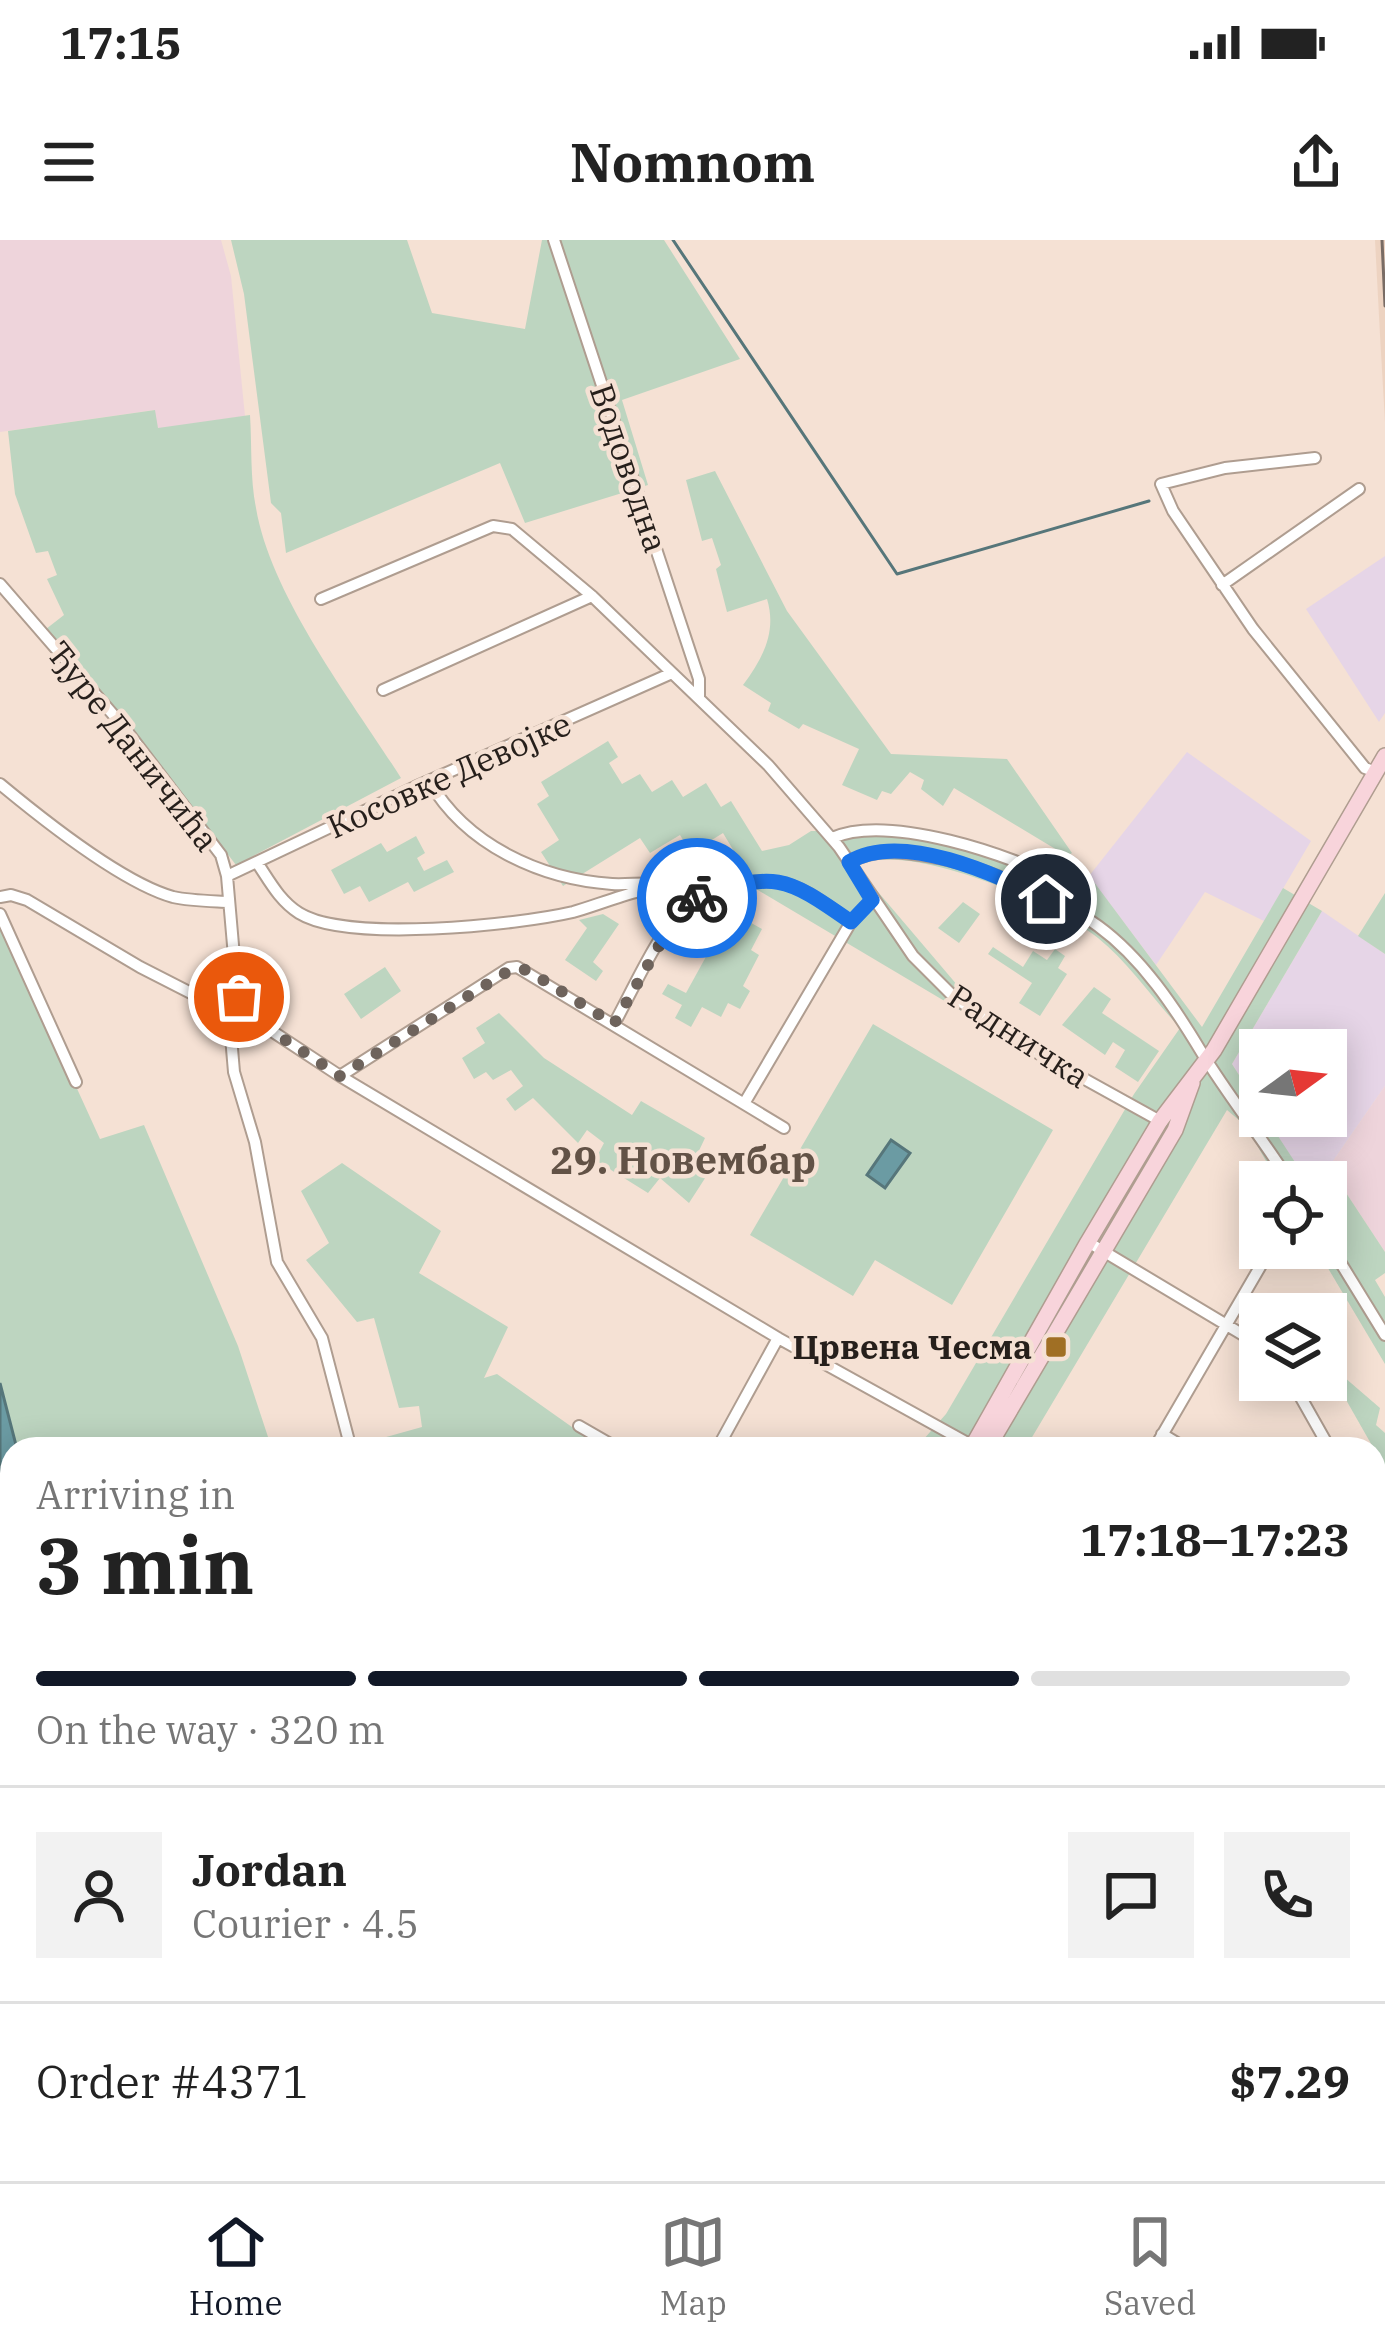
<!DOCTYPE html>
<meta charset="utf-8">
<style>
body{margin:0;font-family:"IBM Plex Serif",serif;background:#f2f2f2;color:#222;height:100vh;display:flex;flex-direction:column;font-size:45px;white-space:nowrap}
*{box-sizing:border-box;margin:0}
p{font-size:39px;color:#767676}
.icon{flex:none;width:66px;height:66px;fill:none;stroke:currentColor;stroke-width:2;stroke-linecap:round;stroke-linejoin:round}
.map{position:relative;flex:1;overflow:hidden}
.drawer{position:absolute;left:0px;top:1197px;width:1386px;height:744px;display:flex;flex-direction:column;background:#fff;border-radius:36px 36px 0 0;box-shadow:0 6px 30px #0003}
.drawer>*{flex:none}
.needle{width:78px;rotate:75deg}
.controls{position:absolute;left:1239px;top:789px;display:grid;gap:24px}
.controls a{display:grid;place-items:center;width:108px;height:108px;border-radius:0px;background:#fff;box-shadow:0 6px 30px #0003;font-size:60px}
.pin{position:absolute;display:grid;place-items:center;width:102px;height:102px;color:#fff;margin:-51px;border:6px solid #fff;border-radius:50%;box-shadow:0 3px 12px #0007}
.courier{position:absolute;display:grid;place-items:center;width:120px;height:120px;margin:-60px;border:9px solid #1a73e8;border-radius:50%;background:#fff;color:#222;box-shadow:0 3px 15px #0007}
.summary em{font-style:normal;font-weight:700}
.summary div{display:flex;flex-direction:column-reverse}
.summary{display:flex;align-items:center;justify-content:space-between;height:204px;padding:0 36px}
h1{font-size:78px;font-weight:700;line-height:90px}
.bar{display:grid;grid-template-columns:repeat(4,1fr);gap:18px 12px;align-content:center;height:144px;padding:0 36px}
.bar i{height:15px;border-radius:9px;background:#e0e0e0}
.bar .selected{background:#111827}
.bar p{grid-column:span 4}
.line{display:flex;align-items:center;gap:30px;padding:0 36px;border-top:3px solid #e0e0e0}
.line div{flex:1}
.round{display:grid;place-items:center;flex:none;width:126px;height:126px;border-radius:0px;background:#f2f2f2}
.status{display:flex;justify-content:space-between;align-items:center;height:84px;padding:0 60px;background:#fff;direction:ltr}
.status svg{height:33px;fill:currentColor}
header{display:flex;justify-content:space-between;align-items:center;height:156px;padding:0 36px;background:#fff;font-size:54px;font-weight:700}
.tabs{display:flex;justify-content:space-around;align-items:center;height:168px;border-top:3px solid #e0e0e0;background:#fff;font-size:33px;color:#767676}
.tabs a{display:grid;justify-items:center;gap:6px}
.tabs .selected{color:#111827}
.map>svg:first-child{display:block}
</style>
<div class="status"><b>17:15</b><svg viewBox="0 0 49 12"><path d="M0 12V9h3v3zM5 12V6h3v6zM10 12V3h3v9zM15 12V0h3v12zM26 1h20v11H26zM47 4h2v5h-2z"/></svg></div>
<header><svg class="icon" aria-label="menu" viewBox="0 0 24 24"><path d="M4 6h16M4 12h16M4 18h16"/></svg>Nomnom<svg class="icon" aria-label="share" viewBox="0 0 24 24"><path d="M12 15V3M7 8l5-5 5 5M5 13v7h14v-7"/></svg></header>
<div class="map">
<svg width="1385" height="1941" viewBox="0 0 1385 1941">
<rect width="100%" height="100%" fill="#f5e1d4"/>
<path fill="#e6d5e7" d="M1385,316v157l-6,9 -73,-113z
M1187,512l124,89 -47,80 -59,-29 -49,73 -67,-89z
M1322,671l63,43v132l-56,81 -23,13 -41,-64h61v-66h-66v58l-28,-44z"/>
<path fill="#eed4db" d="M0,0h221l10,36 14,140 -88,13 -3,-19 -154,22z
M1385,846v166l-56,-85z"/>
<path fill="#edd3c1" d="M1375,0h10v182l-5,-87z"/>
<path fill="#bdd5c0" d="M231,0h176l25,73 93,16 17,-89h122l76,119 -118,41 26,85 -123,38 -25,-60 -214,90 -5,-40 -10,-10 -27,-209z
M155,170l3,18 92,-13c2,31 0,63 6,93 15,89 97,194 145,270l-165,87 -88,-115 -102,-121 18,-14 -17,-36 10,-4 -9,-24 -12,2 -21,-59 -7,-63z
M715,231l72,140 104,143 116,5 65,94 -5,3 -113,-68 -11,18 -22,-17 3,-9 -14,-8 -19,22 -9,-3 -5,9 -35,-15 17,-36 -56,-25 -4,5 -31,-18 3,-8 -28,-18c20,-27 34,-53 24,-86l-40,13 -11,-43 5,-4 -9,-27 -10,3 -16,-61z
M608,501l10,16 -9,6 13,21 18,-10 12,18 20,-12 11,17 23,-14 15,24 10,-6 31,50 27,-6 22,-14h79l143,34 40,21 12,-16 117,157 81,-139 39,23 -90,153 28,44v8h5l41,63 23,-12 56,85v21l-10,7 10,17v67l-69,-116h10v-66h-48l-32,-56 -19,-16 -202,339h-110l31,-35 188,-320 46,-66c-27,-29 -51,-65 -82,-90 -42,-34 -193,-99 -242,-72l119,140 -12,6 -207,-123 -62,19 -12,-31 59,-14 -18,-30 -32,20 -11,-18 -30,18 -10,-15 -77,48 -22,-34 18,-12 -22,-36 12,-8 -8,-14z
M416,596l9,17 -8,5 7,13 23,-11 7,12 -40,20 -6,-10 -39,20 -9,-16 -16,8 -13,-24 50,-27 6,9z
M1385,653v61l-27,-18z
M963,662l17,12 -21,29 -21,-15z
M603,674l16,10 -26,38 10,9 -7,10 -31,-21 22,-32 -8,-8z
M744,679l18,10 -11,21 8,5 -16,31 7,5 -10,18 -12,-6 -7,14 -19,-10 -11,20 -16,-9 7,-13 -20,-11 6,-10 18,9 38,-69 13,7z
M0,680l100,219 44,-14 94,221 34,103h-255l-17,-66z
M993,707l30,20 10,-16 14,9 8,-11 10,7 -7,12 9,6 -27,42 -21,-13 13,-20 -44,-29z
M385,727l16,24 -40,28 -17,-25z
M1094,747l17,12 -9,14 57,38 -21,31 -23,-15 10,-17 -12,-8 -8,13 -43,-30z
M499,773l45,45 88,57 9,-14 64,37 -9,19 15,12 -22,34 -29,-25 -12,15 -53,-33 9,-17 -17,-13 -9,13 -45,-45 -18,13 -9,-12 17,-13 -12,-16 -18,10 -7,-8 -12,7 -12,-21 23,-15 -9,-15z
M873,784l180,106 -101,175 -77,-45 -22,36 -103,-61z
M342,923l99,68 -22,42 89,54 -24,51 13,-4 106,75h-221l-3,-10 43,-12 -3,-21 -20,2 -25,-90 -17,4 -51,-62 23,-17 -28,-52z
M1344,1137l36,31 -4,17 9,8v41l-8,-3 -3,3 3,-15 -3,-10 -37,-65z
M202,1929h126l-3,12h-111z
M504,1929h84l-8,12h-83z"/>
<path fill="#6b9ba3" stroke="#56767a" stroke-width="3" d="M891,900l19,13 -25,35 -18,-13z
M0,1143l17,66h-5v720h187l-1,12h-198z"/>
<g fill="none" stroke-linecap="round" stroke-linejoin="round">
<path stroke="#56767a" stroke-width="3" d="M673,0l224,334 252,-73"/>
<g stroke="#af9d90" stroke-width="14">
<path id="street" d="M554,0l145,439v18
M1315,218l-90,10 -64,16 12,27 80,118 112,139 11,4
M0,344l123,142 98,129 6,21 10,115 7,16 11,13 85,56 438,262 195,108
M1222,345l137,-96
M321,359l172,-73 19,3 80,67 176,169 71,82 74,109 42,42 68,47 139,77
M383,450l209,-94
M429,541c37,64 111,98 183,103 16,1 32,-2 47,0
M0,544c41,34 123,99 173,113 18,4 38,4 56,5
M832,598c56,-25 180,17 232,45
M849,623c26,-17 60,-10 89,-5 45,9 123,41 160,68 44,32 77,82 104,127 27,44 60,85 88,129
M258,624c12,18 22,37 41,49 48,30 218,12 274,-1 23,-6 78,-29 98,-25 9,2 18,8 26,12
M227,636l188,-89 257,-114
M0,657l11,-2 16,5 113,67 92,47
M0,674l76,168
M242,765l-10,9 -2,11 4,47 21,70 22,120 45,76 29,111
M614,784c19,-34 45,-95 74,-120 10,-8 23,-10 35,-15 57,-20 82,0 128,33
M340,836l169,-108 8,-1 267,161
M745,862l106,-180 21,-22
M1326,999l59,96
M1088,1002l172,103
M1291,1140l39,69
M579,1186l40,23
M1162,1194l25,15
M717,1209l61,-111
M1154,1209l117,-201
M1374,1320l11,7
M1374,1451l11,6
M1374,1855l11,-3
M954,1929l104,12
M333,1941l2,-12
M1221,1941l1,-12"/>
</g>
<g stroke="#af9d90" stroke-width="18">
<path id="secondary" d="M971,1209l117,-207 72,-121 54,-71 171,-294
M987,1209l188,-319 17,-47
M1262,1929v12
M538,1941l7,-12
M555,1941l7,-12"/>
</g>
<use href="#street" stroke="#fff" stroke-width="10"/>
<use href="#secondary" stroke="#f8d4db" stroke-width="15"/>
<path stroke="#796c65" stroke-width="3" d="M1382,0l3,66"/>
</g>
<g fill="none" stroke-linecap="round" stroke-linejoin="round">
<path stroke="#6e635c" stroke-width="12" stroke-dasharray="0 21.6" d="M239,757l16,23 85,56 173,-108 14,2 87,54 58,-101 25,-25"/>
<path stroke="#1a73e8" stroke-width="15" d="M697,658c78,-27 87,-23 154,24l21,-22 -23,-38c53,-32 147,13 197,37"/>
</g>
<rect fill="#a06f24" stroke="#f5e1d4" stroke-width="4.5" x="1044" y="1095" width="24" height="24" rx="6"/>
<g text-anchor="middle" stroke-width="9" stroke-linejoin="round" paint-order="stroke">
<g font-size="33" fill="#261f1b" stroke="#f5e1d4">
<text transform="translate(629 228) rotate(71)" y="12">Водоводна</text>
<text transform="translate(133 506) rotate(52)" y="12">Ђуре Даничића</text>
<text transform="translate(449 535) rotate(-24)" y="12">Косовке Девојке</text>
<text transform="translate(1019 796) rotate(33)" y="12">Радничка</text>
</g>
<g font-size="33" font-weight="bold" fill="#261f1b" stroke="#f5e1d4" text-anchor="end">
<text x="1032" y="1119">Црвена Чесма</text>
</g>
<g font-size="39" font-weight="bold" fill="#625246" stroke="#f5e1d4">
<text x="683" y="934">29. Новембар</text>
</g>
</g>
</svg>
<div class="controls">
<a><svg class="needle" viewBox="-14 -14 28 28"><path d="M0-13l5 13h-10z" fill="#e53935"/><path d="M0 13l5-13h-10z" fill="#767676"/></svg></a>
<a><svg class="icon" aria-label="locate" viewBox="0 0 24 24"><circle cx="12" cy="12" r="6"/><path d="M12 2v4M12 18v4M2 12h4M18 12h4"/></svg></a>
<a><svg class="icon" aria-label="layers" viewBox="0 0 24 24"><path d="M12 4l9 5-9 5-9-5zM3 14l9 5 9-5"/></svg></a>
</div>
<div class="pin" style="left:239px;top:757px;background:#ea580c"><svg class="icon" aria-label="bag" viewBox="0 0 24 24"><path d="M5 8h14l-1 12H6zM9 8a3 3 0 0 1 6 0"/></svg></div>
<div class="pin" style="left:1046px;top:659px;background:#1f2937"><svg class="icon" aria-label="home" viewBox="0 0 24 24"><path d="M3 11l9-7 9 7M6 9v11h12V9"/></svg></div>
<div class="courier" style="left:697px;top:658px"><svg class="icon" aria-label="bike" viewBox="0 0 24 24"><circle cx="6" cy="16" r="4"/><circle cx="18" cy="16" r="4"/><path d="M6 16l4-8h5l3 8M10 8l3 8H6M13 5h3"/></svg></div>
<section class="drawer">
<div class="summary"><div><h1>3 min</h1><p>Arriving in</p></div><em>17:18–17:23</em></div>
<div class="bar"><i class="selected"></i><i class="selected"></i><i class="selected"></i><i></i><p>On the way · 320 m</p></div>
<div class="line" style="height:216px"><a class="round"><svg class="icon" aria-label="person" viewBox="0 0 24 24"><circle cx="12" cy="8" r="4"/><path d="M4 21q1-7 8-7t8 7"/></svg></a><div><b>Jordan</b><p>Courier · 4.5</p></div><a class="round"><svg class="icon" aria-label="chat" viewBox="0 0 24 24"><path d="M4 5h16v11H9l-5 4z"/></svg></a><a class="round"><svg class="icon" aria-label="phone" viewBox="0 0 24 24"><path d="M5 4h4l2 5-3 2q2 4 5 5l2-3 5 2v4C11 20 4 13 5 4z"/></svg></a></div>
<div class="line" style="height:156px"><div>Order #4371</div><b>$7.29</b></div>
</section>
</div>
<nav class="tabs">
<a class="selected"><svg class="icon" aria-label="home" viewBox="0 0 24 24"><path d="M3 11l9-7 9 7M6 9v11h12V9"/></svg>Home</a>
<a><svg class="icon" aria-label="map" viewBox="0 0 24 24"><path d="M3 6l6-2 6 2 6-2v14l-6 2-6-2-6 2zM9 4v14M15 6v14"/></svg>Map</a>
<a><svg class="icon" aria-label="saved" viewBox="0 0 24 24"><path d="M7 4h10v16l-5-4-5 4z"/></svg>Saved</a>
</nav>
